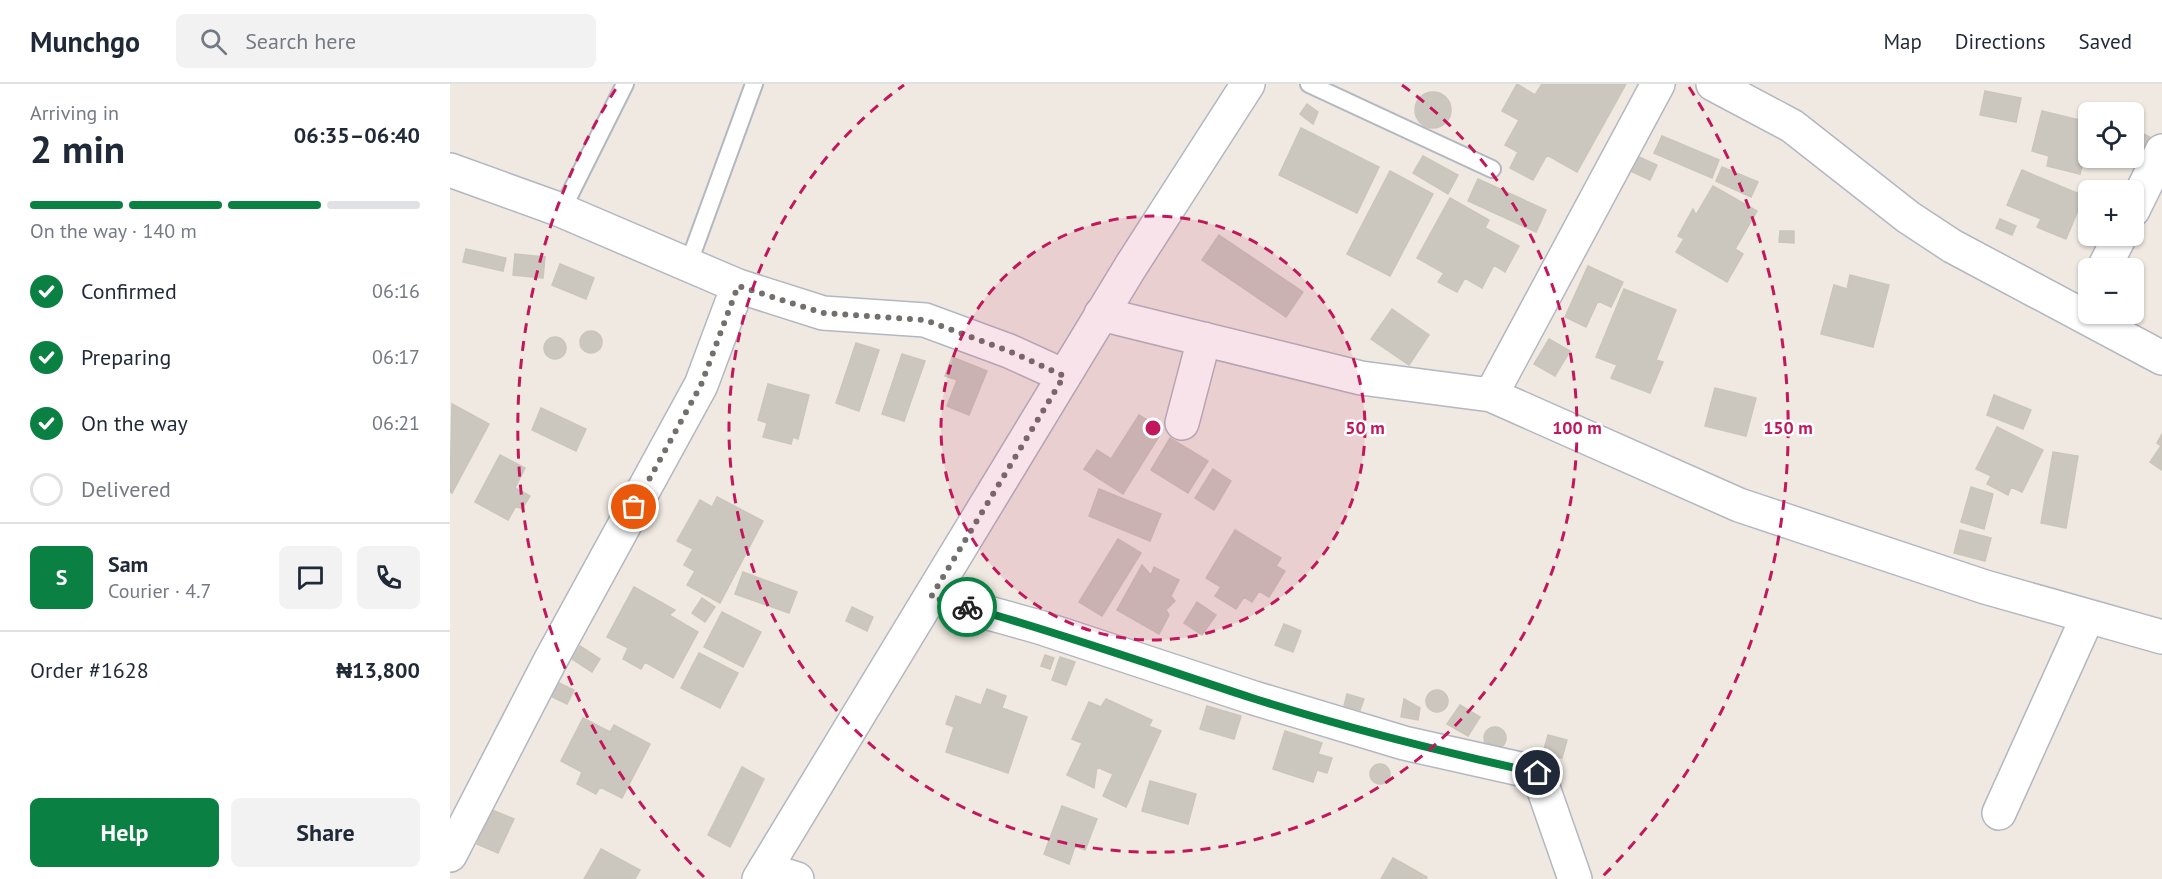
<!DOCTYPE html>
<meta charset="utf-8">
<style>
body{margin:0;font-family:"PT Sans",sans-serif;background:#f2f2f3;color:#1f2937;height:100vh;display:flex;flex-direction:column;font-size:22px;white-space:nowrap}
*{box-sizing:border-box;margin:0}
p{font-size:20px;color:#747a83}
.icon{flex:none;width:33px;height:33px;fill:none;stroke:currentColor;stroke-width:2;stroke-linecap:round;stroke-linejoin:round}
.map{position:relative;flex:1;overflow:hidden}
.drawer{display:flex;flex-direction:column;background:#fff;width:450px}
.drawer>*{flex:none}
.buttons{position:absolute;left:1628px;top:18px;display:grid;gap:12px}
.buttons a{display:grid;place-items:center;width:66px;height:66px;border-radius:9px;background:#fff;box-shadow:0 2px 4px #0004;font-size:30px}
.pin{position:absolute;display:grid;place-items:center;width:51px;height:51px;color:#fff;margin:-26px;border:3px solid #fff;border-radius:50%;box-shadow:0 2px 6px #0007}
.courier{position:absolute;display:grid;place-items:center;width:60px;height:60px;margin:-30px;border:4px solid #0b8043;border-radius:50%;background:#fff;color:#222;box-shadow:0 2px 8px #0007}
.headline em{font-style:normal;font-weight:800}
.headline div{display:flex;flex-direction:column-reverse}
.headline{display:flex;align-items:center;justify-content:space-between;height:102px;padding:0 30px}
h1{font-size:39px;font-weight:800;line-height:45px}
.bar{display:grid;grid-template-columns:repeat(4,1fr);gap:9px 6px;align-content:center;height:72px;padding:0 30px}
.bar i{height:8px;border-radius:4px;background:#e0e1e3}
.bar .on{background:#0b8043}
.bar p{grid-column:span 4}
.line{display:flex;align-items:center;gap:15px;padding:0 30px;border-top:2px solid #e0e1e3}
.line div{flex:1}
.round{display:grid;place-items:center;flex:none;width:63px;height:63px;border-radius:9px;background:#f2f2f3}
ol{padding:0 30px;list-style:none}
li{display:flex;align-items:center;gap:18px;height:66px}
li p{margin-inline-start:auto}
li .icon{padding:6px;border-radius:50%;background:#0b8043;color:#fff;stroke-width:4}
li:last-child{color:#747a83}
li i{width:33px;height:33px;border:3px solid #e0e1e3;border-radius:50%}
.cta{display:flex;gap:12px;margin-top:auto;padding:12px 30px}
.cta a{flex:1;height:69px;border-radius:9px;background:#0b8043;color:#fff;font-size:24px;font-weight:800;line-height:69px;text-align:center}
.cta a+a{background:#f2f2f3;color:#1f2937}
header{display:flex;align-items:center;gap:36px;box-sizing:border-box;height:84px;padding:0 30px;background:#fff;border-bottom:2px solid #e0e1e3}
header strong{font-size:28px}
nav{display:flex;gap:33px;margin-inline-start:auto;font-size:21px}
.search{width:420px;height:54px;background:#f2f2f3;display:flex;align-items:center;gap:15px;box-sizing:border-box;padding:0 21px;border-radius:9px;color:#747a83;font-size:22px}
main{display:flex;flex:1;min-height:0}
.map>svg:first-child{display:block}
</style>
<header>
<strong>Munchgo</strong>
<div class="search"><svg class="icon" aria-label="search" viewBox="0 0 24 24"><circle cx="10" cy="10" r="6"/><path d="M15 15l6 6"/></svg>Search here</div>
<nav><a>Map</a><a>Directions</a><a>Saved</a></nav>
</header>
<main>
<section class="drawer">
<div class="headline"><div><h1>2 min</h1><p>Arriving in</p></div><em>06:35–06:40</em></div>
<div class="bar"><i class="on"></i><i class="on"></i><i class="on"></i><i></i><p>On the way · 140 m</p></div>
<ol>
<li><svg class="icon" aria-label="check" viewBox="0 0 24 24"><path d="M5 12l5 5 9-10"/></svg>Confirmed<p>06:16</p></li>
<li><svg class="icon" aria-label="check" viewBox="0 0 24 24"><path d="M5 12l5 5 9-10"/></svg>Preparing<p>06:17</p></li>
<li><svg class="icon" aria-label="check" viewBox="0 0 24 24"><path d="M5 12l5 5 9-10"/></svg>On the way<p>06:21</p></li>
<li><i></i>Delivered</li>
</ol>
<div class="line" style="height:108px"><b class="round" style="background:#0b8043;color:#fff">S</b><div><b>Sam</b><p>Courier · 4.7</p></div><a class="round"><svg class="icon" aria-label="chat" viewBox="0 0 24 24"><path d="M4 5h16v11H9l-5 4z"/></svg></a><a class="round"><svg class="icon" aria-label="phone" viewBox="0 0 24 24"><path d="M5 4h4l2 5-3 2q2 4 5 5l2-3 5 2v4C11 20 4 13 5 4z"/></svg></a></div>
<div class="line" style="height:78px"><div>Order #1628</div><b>₦13,800</b></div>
<div class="cta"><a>Help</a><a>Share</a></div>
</section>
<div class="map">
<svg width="1712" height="795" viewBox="0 0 1712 795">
<rect width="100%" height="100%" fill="#efe9e1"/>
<path fill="#cbc7bf" stroke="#cbc5ba" stroke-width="1.5" d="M1067,0l18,11 7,-11h84l-49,88 -30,-17 -14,25 -23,-12 8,-16 -13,-7 14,-25 -17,-9z
M1535,7l36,7 -5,24 -36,-7z
M965 26a18 18 0 1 1 36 0a18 18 0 1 1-36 0Z
M857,20l11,8 -5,12 -13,-10z
M1592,27l46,11v36h18l-2,5 -20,-5 -4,16 -33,-8 2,-10 -17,-5z
M851,44l78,39 -22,46 -78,-38z
M1683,45l21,10 -7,14 -14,-6z
M1212,52l57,24 -7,18 -58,-25z
M1185,71l22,10 -7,15 -22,-10z
M973,72l35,19 -10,19 -35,-21z
M1272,83l36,15 -7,15 -35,-16z
M1572,86l62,26 -18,43 -29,-12 4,-8 -34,-14z
M940,87l43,23 -43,82 -43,-22z
M1028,95l68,31 -10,22 -68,-31z
M1263,102l44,25 -22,38 8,5 -16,28 -51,-30 8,-13 -6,-3 15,-27 3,6z
M1000,114l39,22 -4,8 34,18 -14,26 -11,-7 -12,23 -17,-10 -8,14 -19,-10 6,-9 -27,-15z
M1550,135l16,7 -4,9 -16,-7z
M1330,147h14v12l-15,-1z
M769,151l84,57 -17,25 -84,-57z
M16,165l40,9 -3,13 -40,-9z
M65,170l30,3 -2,21 -30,-3z
M110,180l34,14 -8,21 -34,-14z
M1138,182l35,16 -12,25 -13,-6 -12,26 -21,-10z
M1400,191l39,10 -16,62 -52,-13 13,-49 13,4z
M1174,205l52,21 -20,50 7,2 -13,31 -39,-15 6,-13 -21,-8z
M942,225l37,26 -20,30 -38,-26z
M130 258a11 11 0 1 1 22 0a11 11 0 1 1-22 0Z
M94 264a11 11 0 1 1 22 0a11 11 0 1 1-22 0Z
M1099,255l21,12 -15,25 -21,-12z
M406,259l23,7 -20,61 -23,-8z
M452,270l23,7 -21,60 -22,-7z
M502,273l35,14 -18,44 -22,-9 10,-26 -12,-4z
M318,300l41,11 -11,44 -5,-2 -2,7 -28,-7 4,-14 -9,-3z
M1265,304l41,10 -10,38 -41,-10z
M1544,311l37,15 -8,19 -36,-14z
M2,320l37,20 -37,69 -2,-1z
M91,324l45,21 -10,22 -44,-21z
M689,331l24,15 -40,64 -39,-25 13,-19 14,9z
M1547,343l46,23 -21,42 -11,-5 -3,8 -21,-11 4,-8 -15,-7z
M1712,350v36l-12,-8 11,-16 -4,-3z
M720,354l38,23 -20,32 -37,-23z
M1603,368l25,4 -12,72 -25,-5z
M50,371l25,13 -10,20 15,8 -8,13 -6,-3 -8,14 -33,-18z
M763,385l18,12 -17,29 -19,-12z
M1521,403l22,7 -9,35 -23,-7z
M649,405l62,25 -11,27 -61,-25z
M267,413l46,24 -43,82 -33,-18 8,-14 -11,-6 9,-16 -16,-8 23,-41 12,7z
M785,446l46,28 -5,8 9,5 -16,26 -10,-6 -7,11 -8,-5 -8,12 -21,-13 6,-9 -15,-9z
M1510,446l31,8 -6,23 -31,-8z
M668,455l23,14 -39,63 -23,-14z
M692,481l9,10 3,-8 25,13 -8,16 4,5 -9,9 3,5 -10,19 -42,-24z
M293,488l54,20 -8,21 -54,-19z
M184,503l41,23 -6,5 29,17 -25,46 -28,-16 -4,7 -18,-10 5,-11 -21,-11z
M252,514l13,9 -10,15 -13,-9z
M747,518l19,13 -14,20 -18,-12z
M402,523l21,10 -6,14 -21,-10z
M272,528l39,20 -18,35 -39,-20z
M834,540l17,7 -8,21 -18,-7z
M130,562l20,13 -8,13 -20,-13z
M249,569l39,20 -18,35 -39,-20z
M595,571l9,3 -4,11 -9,-3z
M610,573l15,5 -9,23 -14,-5z
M107,598l17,8 -7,14 -17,-8z
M537,605l19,7 -4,12 25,9 -19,56 -62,-21 8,-25 -8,-3 10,-28 25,9z
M976 617a11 11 0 1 1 22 0a11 11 0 1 1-22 0Z
M897,610l17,5 -4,11 -16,-4z
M656,615l46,21 -3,6 12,5 -35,76 -23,-11 10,-22 -16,-7 -3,21 -27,-13 15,-32 -10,-4 17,-37 12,5z
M954,615l16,9 -2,12 -17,-3z
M1010,621l20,12 -12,19 -21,-12z
M757,622l34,10 -7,23 -34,-10z
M133,634l27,14 4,-7 36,19 -28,54 -22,-11 -4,7 -19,-10 5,-12 -21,-11z
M1034 654a11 11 0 1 1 22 0a11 11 0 1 1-22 0Z
M835,647l37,12 -4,11 14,4 -5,15 -10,-3 -4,12 -40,-13z
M1098,651l19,5 -5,18 -19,-5z
M920 690a10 10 0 1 1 20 0a10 10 0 1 1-20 0Z
M292,683l22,12 -34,68 -22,-12z
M700,697l46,13 -8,30 -46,-13z
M612,722l35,13 -12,31 -10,-4 -6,18 -25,-10z
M42,726l22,9 -16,34 -21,-9z
M151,765l39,21 -5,9h-51z
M943,774l34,19 -1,2h-45z"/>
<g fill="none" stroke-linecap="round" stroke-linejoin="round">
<g stroke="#b4b7c1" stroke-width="20">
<path id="lane" d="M859,0l183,85
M112,126l63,-126
M238,181l66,-181"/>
</g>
<g stroke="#b4b7c1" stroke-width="36">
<path id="street" d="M1208,0l-167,311 248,110 246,82 177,50
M1263,0l79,42 116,91 44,29 210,112
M0,86l108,39 180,77 85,27 102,7 84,31 55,25
M1683,126l29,-59
M1654,184l16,-32
M651,230l260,64 130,17
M732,339l22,-84
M481,513l108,30 215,71 150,45 134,30 37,106
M1549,729l89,-197
M0,771l99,-192 152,-278 37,-99
M315,785l32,10"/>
</g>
<g stroke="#b4b7c1" stroke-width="36">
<path id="secondary" d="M309,795l372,-613 117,-182"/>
</g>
<use href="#lane" stroke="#fff" stroke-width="16"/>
<use href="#street" stroke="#fff" stroke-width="33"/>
<use href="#secondary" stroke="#fff" stroke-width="33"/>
</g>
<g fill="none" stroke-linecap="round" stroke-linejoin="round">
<path stroke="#726f6d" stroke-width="6" stroke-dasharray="0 10.8" d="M184,423l67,-122 37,-99 85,27 102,7 84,31 55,25 -133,221 36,10"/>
<path stroke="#0b8043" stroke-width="8" d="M517,523c96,27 190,60 285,91 94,30 190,54 286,75"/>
</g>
<circle cx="703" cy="344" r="212" fill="#c2185b" fill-opacity=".12"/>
<g fill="none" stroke="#c2185b" stroke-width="3" stroke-dasharray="10 8">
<circle cx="703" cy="344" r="212"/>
<path d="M952 1A424 424 0 1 1 454 1"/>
<path d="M254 793A635 635 0 0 1 167 3M1239 3A635 635 0 0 1 1152 793"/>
</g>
<circle cx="703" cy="344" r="9" fill="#c2185b" stroke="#fff" stroke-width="3"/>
<g font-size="18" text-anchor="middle" font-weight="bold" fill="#c2185b" stroke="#fff" stroke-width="5" stroke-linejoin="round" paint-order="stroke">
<text x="915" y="350">50 m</text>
<text x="1127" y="350">100 m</text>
<text x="1338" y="350">150 m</text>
</g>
</svg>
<div class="buttons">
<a><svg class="icon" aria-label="locate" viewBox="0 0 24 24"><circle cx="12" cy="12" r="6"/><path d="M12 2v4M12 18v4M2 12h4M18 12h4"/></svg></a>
<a>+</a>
<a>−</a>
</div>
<div class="pin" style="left:184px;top:423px;background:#ea580c"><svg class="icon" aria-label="bag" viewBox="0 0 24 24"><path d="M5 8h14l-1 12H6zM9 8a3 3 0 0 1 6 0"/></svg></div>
<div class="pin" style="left:1088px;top:689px;background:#1f2937"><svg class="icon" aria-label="home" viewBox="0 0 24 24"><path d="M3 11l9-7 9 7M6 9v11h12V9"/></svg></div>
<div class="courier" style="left:517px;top:523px"><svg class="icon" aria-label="bike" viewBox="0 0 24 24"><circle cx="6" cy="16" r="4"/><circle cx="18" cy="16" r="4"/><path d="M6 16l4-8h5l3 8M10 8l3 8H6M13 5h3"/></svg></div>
</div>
</main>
